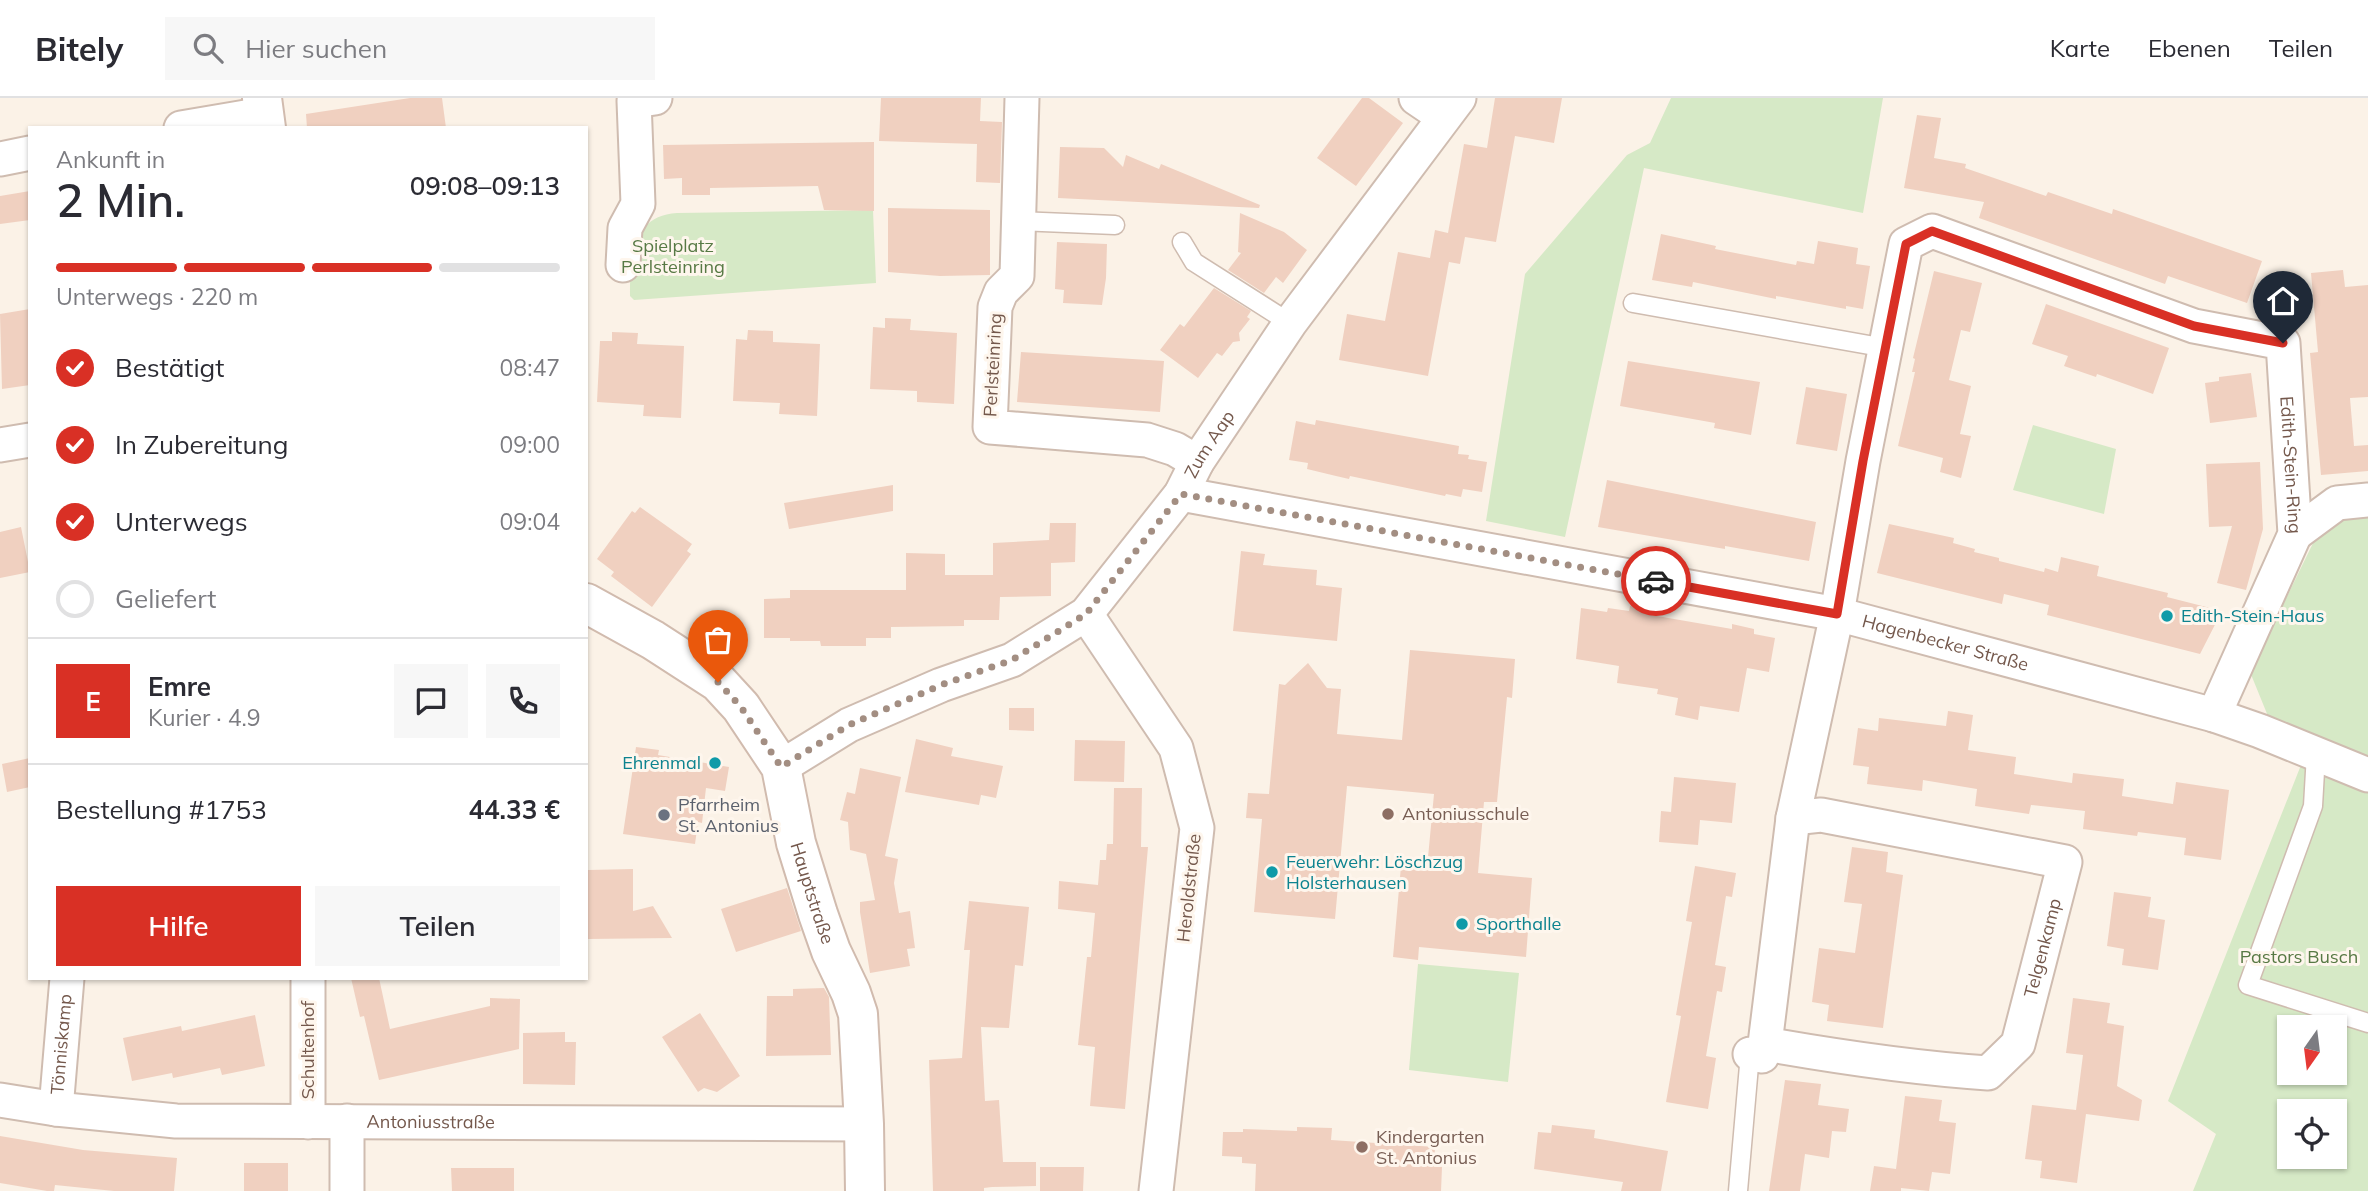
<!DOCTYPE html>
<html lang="de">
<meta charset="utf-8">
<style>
body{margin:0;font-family:Mulish,sans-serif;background:#f7f7f7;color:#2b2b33;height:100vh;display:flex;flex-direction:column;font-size:26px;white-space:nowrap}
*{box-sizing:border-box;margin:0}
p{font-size:23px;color:#7c7c81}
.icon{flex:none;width:38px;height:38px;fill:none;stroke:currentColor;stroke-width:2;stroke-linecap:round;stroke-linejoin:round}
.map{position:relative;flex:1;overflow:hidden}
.drawer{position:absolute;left:28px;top:28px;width:560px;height:854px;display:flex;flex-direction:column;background:#fff;border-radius:0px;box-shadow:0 2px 5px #0004}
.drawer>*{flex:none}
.needle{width:46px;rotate:194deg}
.tools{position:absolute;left:2277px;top:917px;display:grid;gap:14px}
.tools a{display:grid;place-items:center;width:70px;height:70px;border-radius:0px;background:#fff;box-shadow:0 2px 5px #0004;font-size:35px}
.pin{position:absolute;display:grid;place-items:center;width:60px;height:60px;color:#fff;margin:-72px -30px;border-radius:50% 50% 50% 0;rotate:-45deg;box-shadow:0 0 7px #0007}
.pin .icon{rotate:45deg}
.courier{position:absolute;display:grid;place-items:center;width:70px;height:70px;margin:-35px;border:5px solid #d93025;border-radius:50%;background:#fff;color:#222;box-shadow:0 2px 9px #0007}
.overview em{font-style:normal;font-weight:600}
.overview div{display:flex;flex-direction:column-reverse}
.overview{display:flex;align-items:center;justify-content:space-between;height:119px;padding:0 28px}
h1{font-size:46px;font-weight:600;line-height:52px}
.bar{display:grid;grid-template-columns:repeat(4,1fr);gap:10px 7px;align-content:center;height:84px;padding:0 28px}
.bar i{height:9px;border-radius:5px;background:#e1e1e2}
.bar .selected{background:#d93025}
.bar p{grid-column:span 4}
.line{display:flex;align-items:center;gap:18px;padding:0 28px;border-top:2px solid #e1e1e2}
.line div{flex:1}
.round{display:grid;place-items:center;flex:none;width:74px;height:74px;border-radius:0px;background:#f7f7f7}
ol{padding:0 28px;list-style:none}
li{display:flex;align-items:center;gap:21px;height:77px}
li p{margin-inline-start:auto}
li .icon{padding:7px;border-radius:50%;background:#d93025;color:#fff;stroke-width:4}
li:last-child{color:#7c7c81}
li i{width:38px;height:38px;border:4px solid #e1e1e2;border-radius:50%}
.cta{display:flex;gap:14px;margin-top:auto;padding:14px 28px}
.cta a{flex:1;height:80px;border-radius:0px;background:#d93025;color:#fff;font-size:28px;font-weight:600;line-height:80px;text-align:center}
.cta a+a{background:#f7f7f7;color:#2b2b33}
header{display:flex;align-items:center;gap:42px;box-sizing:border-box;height:98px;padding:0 35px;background:#fff;border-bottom:2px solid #e1e1e2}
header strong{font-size:33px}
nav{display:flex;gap:38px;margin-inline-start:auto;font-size:24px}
.search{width:490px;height:63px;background:#f7f7f7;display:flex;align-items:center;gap:18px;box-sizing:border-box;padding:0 24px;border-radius:0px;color:#7c7c81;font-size:26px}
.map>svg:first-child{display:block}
</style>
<header>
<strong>Bitely</strong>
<div class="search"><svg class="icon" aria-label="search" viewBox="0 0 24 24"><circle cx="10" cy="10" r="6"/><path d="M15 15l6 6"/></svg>Hier suchen</div>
<nav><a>Karte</a><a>Ebenen</a><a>Teilen</a></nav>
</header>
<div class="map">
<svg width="2368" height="1093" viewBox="0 0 2368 1093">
<rect width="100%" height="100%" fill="#fbf2e7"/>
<path fill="#d6e9c6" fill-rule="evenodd" d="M1671,0h212l-20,115 -219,-45 -79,369 -79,-16 39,-247 102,-119 23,-12z
M873,112l3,73 -242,17 -4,-4c0,-35 0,-80 47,-83z
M2033,327l83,24 -12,65 -91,-24z
M2368,413v252l-96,-37 -22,-54 67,-137 30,-22z
M2301,667l67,27v399h-175l23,-57 -48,-33zM2289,929h45v46h-45zM2289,1013h45v46h-45z
M1418,866l101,9 -11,109 -99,-12z"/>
<path fill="#f0d0c0" d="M410,0h32l4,30h-139l-1,-14z
M881,0h100l-1,23 22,1 -2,61 -24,-1 1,-38 -98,-3z
M1362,0h7l34,25 -47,63 -39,-28z
M1495,0h67l-8,45 -39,-7 -19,106 -31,-5 -5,27 -11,-2 -21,114 -89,-16 8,-46 38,7 13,-69 32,6 5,-28 13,3 16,-89 23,4z
M1917,17l24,3 -7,40 32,6 -1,4 81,28 2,-4 64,22 1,-5 149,52 -15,42 -79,-27 -3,8 -186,-66 5,-16 -80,-14z
M874,44v69l-50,-1 -6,-24 -108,2v7h-28v-17l-18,1 -1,-34z
M1060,49l44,1 19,19 3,-12 33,14 2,-5 99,41 -1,3 -201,-10z
M30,93v29l-30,4v-28z
M888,110l102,2v65l-50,1 -52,-4z
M1240,115l44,19 23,18 -24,33 -7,-6 -12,16 -36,-23 13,-17 -3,-1z
M1661,136l55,12 -1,3 81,16 1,-4 17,3 4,-23 40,7 -2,16 14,2 -7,43 -17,-3v3l-70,-13v3l-83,-17 -1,5 -40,-7z
M1057,144l50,2 -1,34 -4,27 -39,-2 1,-13 -9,-1z
M2343,172l2,17 23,-2v112l-18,1 4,48 14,-1v26l-47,4 -11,-122 8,-1 -7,-79z
M1934,173l48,12 -12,49 -9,-2 -12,50 22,6 -11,48 11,2 -10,42 -21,-6 3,-14 -45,-12 17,-74h-3l3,-13 -2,-1z
M1214,190l37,23 -4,6 3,2 -11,14 1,8 -7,1 -11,14 -5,-3 -19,25 -38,-28 20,-26 4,3z
M2046,206l123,44 -16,46 -56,-20 -1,3 -32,-11 4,-10 -36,-12z
M30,211v76l-28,4 -2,-75z
M885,220l26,1 -1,11 47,3 -3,71 -37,-2v-11l-47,-2 3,-62 12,1z
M748,232l25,1v11l47,2 -3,72 -38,-2 1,-11 -47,-2 3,-62 11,1z
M612,234l26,1 -1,11 47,2 -3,72 -38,-2 1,-11 -47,-3 3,-61h12z
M1021,254l143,9 -4,51 -143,-10z
M1628,263l132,21 -9,53 -37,-7 1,-5 -95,-17z
M2251,275l6,44 -47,6 -5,-40 14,-2v-4z
M1806,289l41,7 -10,57 -41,-7z
M1316,322l143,26 -1,8 11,1 -1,4 19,3 -5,30 -19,-3 -2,8 -15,-3 -1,2 -95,-20 -1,3 -13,-3 -29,-7 1,-6 -19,-3 7,-39 19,4z
M2260,364l3,67 -17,61 -29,-7 15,-57 -23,1 -3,-63z
M1607,382l209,42 -7,39 -84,-15v3l-127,-22z
M893,387v26l-104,18 -5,-26z
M640,409l52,37 -5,7 4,3 -39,53 -41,-31 3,-4 -17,-13 35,-48 3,2z
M1050,425h26l-1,39 -24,1v33l-51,1 -1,23h-35v6l-73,1v11h-25v8h-45l-1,-5h-30v-3h-26v-39l26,-1v-8h116v-37l39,1v21h48v-32l56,-3z
M1889,426l65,14 -1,5 22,6 -1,3 25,6v3l45,11 1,-4 13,4 3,-15 38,9 -2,10 71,17 -1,4 55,14 -22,43 -153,-39 2,-10 -45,-11 -2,10 -125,-31z
M21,429l9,45 -30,6v-46z
M1241,453l24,3 -2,11 54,5 -1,15 26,3 -5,53 -104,-10z
M1630,508l22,4 -1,5 81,14v-5l22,5v5l21,4 -6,34 -22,-4 -8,44 -39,-6 -2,14 -23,-5 3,-17 -21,-4 1,-5 -41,-6 2,-17 -43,-7 5,-51 26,4 1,-4 21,3z
M1410,552l105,9 -3,39 -5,-1 -10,105h-13l-6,71 54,5 -6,79 -107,-10 -1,13 -25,-3 8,-91 26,2 7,-74 -87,-8 -12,133 -81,-7 8,-93 -16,-1 2,-25 21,1 10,-110 6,1 23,-22 19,25 14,1 -4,45 65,6z
M1009,610h25v23l-25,-1z
M1948,613l25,4 -5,35 48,7 -2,17 58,9 1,-10 51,6 -2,17 51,8 3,-22 53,8 -8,70 -37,-5 2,-17 -48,-6 -1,4 -54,-7 2,-18 -54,-6 -2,9 -54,-8 2,-17 -54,-9 -1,11 -55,-7 2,-17 -16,-2 5,-37 20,3 1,-13 67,8z
M916,641l37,9 -2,8 52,10 -7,32 -15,-3 -2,10 -74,-13z
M1075,642l50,1 -1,41 -50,-1z
M636,649l23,3 -1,5 71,12 -4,24 -19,-3 -4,35 -4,-1 -3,22 -72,-10z
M30,660v29l-23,5 -5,-28z
M860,670l41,9 -16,79 13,3 -4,24 5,30 11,-2 5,37 -8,1 3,17 -40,7 -10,-61v-10l15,-2 -9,-46 -16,-4 -2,-28 -8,-2 7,-28 8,2z
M1674,679l62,6 -4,40 -32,-3 -2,25 -39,-3 2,-31 10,1z
M1114,690h28l-1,59h7l-23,262 -35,-3 5,-59 -17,-2 9,-88h4l4,-44 -37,-4 1,-28 39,4 2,-25h6l1,-16h6z
M1852,749l36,5 -2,20 17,3 -20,153 -56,-7 2,-16 -17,-3 7,-54 36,5 7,-49 -18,-2z
M1695,768l41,7 -4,24 -6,-1 -11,69 11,2 -4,25 -5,-1 -11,65 10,2 -8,51 -42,-7 15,-86 -5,-1 16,-93 -6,-1z
M633,771v42l20,-5 19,32 -84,1v-69z
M787,790l14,43 -65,21 -15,-43z
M2114,794l37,5 -3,20 17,3 -7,50 -36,-5 2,-16 -17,-3z
M969,803l60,6 -6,59 -8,-1 -6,63 -28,-1 4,74 14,-1 4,62h33v24l-44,1 -8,1v3h-51l-4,-131 33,-2 8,-108h-6z
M351,880h28l11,51 100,-23v-8l30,1 -1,50 -140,31 -15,-64 -4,1z
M824,890l5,9 2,58 -65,1 1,-60h26v-7z
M2073,900l37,5 -3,20 17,3 -7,60 25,14 -3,21 -53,-7 -9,69 -37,-5 2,-17 -17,-2 7,-54 44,5 7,-55 -17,-2z
M700,915l40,63 -23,16 -13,-4 -6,4 -36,-55z
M255,917l10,51 -43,9 -2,-7 -47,10 -1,-5 -40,8 -9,-43 58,-12 1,5z
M565,934v10h11l-1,43 -52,-1v-51z
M1785,982l36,4 -3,21 31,4 -3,23 -14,-1 -3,27 -24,-4 -5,37h-31z
M1905,998l37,4 -3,21 17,2 -6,51 -18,-2 -3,19 -28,-3v3h-31l4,-25 22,3z
M1552,1027l43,5 -1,8 74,13 -7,40h-40l2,-9 -89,-13 4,-37 13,1z
M1297,1029l35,1 -1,12 104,7 -1,20h8l-1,24h-186l1,-27 -14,-1v-6l-20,-1 1,-24h20v-3l54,2z
M0,1038l83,14 94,8 -3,33h-60l-59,-6 -1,6h-7l-47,-8z
M244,1065h44v28h-44z
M1040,1069h44l-1,24h-43z
M451,1070h63v23h-62z"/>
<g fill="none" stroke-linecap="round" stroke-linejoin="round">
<g stroke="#cfbcb0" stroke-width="21">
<path id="service" d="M1018,123l97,4
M1182,144l12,20 96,61
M1633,205l253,45
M2316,656l-3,52 -65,179 120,38
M1738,1093l12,-137"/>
</g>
<g stroke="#cfbcb0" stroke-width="37">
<g id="minor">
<path d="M1022,0l-5,178 -16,16 -6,15 -5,120 157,13 28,9 22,13"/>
<path d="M1416,0l28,19"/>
<path d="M181,30l83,-14"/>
<path d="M0,61l30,-6"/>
<path d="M623,167l2,-37 13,-24 -4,-103 21,-3"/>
<path d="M0,347l30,-5"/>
<path id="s1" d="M1181,396l656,120 377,101 46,16 108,44"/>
<path d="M2295,436l42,-31 31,-3"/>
<path d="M1086,516l90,134 21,80 -41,363"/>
<path id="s2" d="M781,669l68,-42 92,-40 71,-25 74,-46 95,-120 16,-32 93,-139 169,-225"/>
<path id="s3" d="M1765,946c74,13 148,24 223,29l30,-29 47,-182 -244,-47 -28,3"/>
<path id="s4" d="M1750,956l12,2 3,-12 28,-226 44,-204 26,-153 43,-217 26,-13 262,95 89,17 12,191 -81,181"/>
<path id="s5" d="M0,1002l56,9 120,12 688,3"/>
<path id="s6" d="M56,1011l11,-131"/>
<path d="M308,1024v-144"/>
<path d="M347,1093v-70"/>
</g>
</g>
<g stroke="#d1bbae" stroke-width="42">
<g id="secondary">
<path d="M262,0l4,30"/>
<path id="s7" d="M586,505l67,37 65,42 23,25 40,60 15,76 22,71 13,37 20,42 7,21 6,110 1,67"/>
</g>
</g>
<use href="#service" stroke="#fff" stroke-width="18"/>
<use href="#minor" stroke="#fff" stroke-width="33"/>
<use href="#secondary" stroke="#fff" stroke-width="38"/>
</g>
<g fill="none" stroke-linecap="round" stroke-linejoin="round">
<path stroke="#a38e82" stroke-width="7" stroke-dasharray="0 12.6" d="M718,584l23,25 40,60 68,-42 92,-40 71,-25 74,-46 95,-120 475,87"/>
<path stroke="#d93025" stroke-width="9" d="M1656,483l181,33 26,-153 43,-217 26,-13 262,95 89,17"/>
</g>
<g fill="#0f9aa8" stroke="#fef6ed" stroke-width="2.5">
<circle cx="2167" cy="518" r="7"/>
<circle cx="715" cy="665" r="7"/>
<circle cx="1272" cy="774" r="7"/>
<circle cx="1462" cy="826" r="7"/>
</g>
<g fill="#8d6e63" stroke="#fef6ed" stroke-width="2.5">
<circle cx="1388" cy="716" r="7"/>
<circle cx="1362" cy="1049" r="7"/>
</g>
<circle fill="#6b7280" stroke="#fef6ed" stroke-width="2.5" cx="664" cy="717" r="7"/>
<g text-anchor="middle" stroke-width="6" stroke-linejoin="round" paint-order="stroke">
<g font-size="18" fill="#577944" stroke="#fef6ed">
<text x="673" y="154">Spielplatz<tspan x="673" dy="21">Perlsteinring</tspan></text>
<text x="2299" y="865">Pastors Busch</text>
</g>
<g font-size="18" fill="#74584c" stroke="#fef6ed">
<text transform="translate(993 267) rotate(-87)" y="6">Perlsteinring</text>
<text dy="6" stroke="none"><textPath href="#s2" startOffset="553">Zum Aap</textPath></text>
<text dy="6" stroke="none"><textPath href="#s4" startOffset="1358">Edith-Stein-Ring</textPath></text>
<text dy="6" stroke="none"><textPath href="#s1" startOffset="779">Hagenbecker Straße</textPath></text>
<text transform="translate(1189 790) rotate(-84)" y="6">Heroldstraße</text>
<text dy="6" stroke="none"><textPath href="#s7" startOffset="390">Hauptstraße</textPath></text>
<text dy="6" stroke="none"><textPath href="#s3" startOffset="366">Telgenkamp</textPath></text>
<text dy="6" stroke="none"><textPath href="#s6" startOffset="65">Tönniskamp</textPath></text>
<text transform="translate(308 952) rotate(-90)" y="6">Schultenhof</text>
<text dy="6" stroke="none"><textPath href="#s5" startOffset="432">Antoniusstraße</textPath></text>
</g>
<g font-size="18" fill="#0d838f" stroke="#fef6ed" text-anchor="start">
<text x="2181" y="524">Edith-Stein-Haus</text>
<text x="701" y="671" text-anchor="end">Ehrenmal</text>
<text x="1286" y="770">Feuerwehr: Löschzug<tspan x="1286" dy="21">Holsterhausen</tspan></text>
<text x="1476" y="832">Sporthalle</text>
</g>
<g font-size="18" fill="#5b616d" stroke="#fef6ed" text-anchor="start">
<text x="678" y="713">Pfarrheim<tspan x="678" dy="21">St. Antonius</tspan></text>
</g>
<g font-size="18" fill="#785e54" stroke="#fef6ed" text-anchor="start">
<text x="1402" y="722">Antoniusschule</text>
<text x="1376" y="1045">Kindergarten<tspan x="1376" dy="21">St. Antonius</tspan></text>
</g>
</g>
</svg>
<div class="tools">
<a><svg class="needle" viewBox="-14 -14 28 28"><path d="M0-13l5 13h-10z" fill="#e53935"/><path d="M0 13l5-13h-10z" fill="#7c7c81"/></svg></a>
<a><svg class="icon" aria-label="locate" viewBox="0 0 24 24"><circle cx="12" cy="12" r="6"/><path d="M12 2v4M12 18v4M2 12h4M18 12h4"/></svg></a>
</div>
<div class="pin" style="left:718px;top:584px;background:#ea580c"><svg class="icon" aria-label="bag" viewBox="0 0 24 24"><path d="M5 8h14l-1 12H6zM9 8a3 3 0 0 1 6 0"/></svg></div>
<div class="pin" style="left:2283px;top:245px;background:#1f2937"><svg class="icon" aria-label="home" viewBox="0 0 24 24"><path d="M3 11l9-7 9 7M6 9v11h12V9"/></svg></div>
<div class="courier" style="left:1656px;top:483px"><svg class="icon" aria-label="car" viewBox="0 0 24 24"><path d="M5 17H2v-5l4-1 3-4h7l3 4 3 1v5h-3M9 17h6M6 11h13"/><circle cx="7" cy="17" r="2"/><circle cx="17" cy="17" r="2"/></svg></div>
<section class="drawer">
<div class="overview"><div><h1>2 Min.</h1><p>Ankunft in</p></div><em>09:08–09:13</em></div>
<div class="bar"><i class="selected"></i><i class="selected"></i><i class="selected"></i><i></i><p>Unterwegs · 220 m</p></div>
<ol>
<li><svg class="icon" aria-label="check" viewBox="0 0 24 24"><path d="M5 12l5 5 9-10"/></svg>Bestätigt<p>08:47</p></li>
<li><svg class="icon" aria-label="check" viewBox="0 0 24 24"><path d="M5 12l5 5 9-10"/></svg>In Zubereitung<p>09:00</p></li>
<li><svg class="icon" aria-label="check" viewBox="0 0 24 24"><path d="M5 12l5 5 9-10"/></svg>Unterwegs<p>09:04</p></li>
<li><i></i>Geliefert</li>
</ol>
<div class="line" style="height:126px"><b class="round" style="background:#d93025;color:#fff">E</b><div><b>Emre</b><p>Kurier · 4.9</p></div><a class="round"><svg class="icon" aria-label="chat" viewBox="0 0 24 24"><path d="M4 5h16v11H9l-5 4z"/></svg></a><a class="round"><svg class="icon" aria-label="phone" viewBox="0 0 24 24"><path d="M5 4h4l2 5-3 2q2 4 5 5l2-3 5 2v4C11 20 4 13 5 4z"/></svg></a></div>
<div class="line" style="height:91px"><div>Bestellung #1753</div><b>44.33 €</b></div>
<div class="cta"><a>Hilfe</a><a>Teilen</a></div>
</section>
</div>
